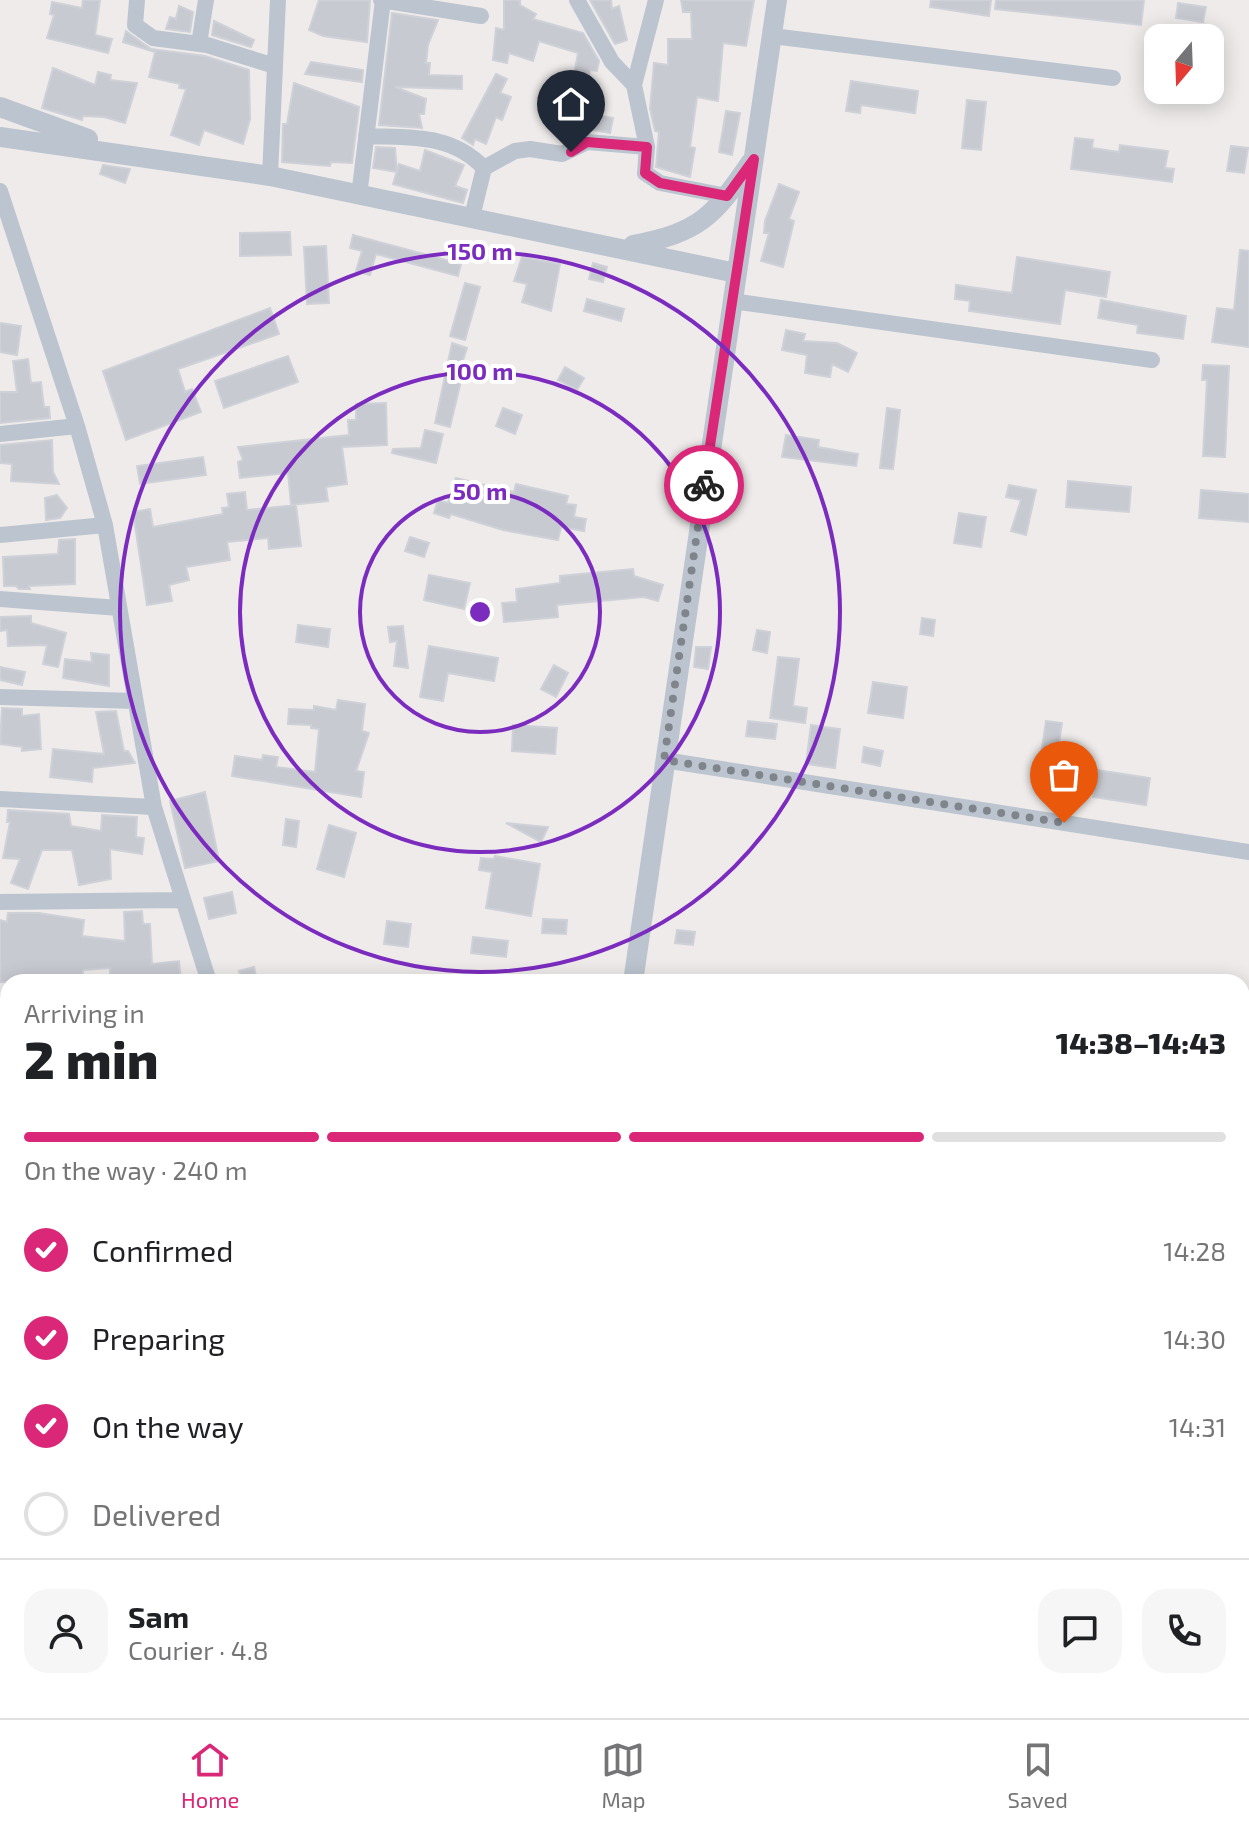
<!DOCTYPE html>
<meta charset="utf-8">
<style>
body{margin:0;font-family:"Exo 2",sans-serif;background:#f6f6f6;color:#202124;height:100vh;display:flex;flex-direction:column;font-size:30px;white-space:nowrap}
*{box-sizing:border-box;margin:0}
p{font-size:26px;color:#757577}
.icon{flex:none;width:44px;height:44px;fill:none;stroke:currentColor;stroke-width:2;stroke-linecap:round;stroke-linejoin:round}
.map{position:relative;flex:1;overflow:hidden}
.details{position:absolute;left:0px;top:974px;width:1250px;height:744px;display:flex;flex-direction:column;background:#fff;border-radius:24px 24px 0 0;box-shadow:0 4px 20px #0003}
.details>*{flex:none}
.needle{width:52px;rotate:199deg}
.buttons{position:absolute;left:1144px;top:24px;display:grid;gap:16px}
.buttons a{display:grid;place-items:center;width:80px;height:80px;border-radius:16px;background:#fff;box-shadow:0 4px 20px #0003;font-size:40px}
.pin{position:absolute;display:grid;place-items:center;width:68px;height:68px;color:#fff;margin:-82px -34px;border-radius:50% 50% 50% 0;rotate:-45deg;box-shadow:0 0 8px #0007}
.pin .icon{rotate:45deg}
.courier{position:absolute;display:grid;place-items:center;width:80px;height:80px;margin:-40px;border:6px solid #db2777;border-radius:50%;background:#fff;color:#222;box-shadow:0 2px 10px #0007}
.overview em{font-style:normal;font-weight:800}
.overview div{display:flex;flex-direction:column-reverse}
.overview{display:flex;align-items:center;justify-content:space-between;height:136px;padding:0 24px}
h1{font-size:52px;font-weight:800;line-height:60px}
.bar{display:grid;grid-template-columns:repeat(4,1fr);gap:12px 8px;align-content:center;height:96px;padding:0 24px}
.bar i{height:10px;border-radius:6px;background:#e0e0e0}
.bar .selected{background:#db2777}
.bar p{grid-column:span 4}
.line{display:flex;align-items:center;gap:20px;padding:0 24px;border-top:2px solid #e0e0e0}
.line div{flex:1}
.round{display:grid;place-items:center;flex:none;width:84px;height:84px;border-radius:24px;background:#f6f6f6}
ol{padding:0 24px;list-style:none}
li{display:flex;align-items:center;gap:24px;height:88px}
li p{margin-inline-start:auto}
li .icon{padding:8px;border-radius:50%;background:#db2777;color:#fff;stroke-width:4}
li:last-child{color:#757577}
li i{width:44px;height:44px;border:4px solid #e0e0e0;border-radius:50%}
.tabs{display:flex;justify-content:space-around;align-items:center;height:112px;border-top:2px solid #e0e0e0;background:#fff;font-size:22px;color:#757577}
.tabs a{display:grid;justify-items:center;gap:4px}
.tabs .selected{color:#db2777}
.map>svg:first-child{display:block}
</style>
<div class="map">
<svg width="1249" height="1718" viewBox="0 0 1249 1718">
<rect width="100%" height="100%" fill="#efebeb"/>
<path fill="#c8cad1" stroke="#cfd1d8" stroke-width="2" d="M83,0h17l-5,35 17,4 -4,14 -61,-15 7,-23 -4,-1 2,-12 30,6z
M319,0h51l-3,42 -44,-6 -14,-6z
M504,0h16v5l16,9 -3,5 50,14 16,28 -2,10 -7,-1 -8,42 31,6 -3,15 -56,-10 1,-4 -9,-3 5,-13 17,5 10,-55 -39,-12 -6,20 -24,-8 -2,10 -14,-3 3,-32 8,2z
M590,0h21l1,9 7,-3 8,34 -12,4z
M681,0h73l-8,46 -23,-3 -5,58 -21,-4 -7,50 5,1 -5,29 -34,-10 3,-35 -4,-1 -5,-22 4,-46 14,2v-26h24l-1,-27h-8z
M931,0h60l-2,16 -59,-9z
M996,0h148l-3,25 -146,-16z
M1178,3l28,4 -3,15 -27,-4z
M179,6l14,6 -3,20 -24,-3 4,-12 6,2z
M392,13l46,7 -10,25 -2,18h4l-1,12 33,1v13l-67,-2 31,12 -2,15h-5l3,14 -43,-3z
M214,21l40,19 -3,7 -39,-12z
M126,31l25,18 54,7 44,14 1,49 -7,25 -39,-14 -5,15 -28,-10 15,-46 -7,-1 1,-4 -31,-7 6,-25 -32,-10z
M311,62l52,8 -1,12 -57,-8z
M53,68l42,17 3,-13 13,3 -1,5 27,3 -12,40 -21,-6 -21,-1 -1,4 -40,-12z
M496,74l11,5 -7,14 11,4 -9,23 -6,-3 -10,27 -11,-5 -2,6 -11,-7z
M851,81l67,10 -3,22 -54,-8 -1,8 -14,-2z
M294,83l65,24 -7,56 -21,-1 -1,4 -48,-4 1,-38h4z
M967,100l19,2 -5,48 -19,-2z
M726,111l14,2 -8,42 -13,-3z
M1075,138l18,2 -1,8 27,4 1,-7 48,6 -3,17 9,1 -2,13 -101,-13z
M1231,146l17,2 -4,25 -17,-2z
M376,147l19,1 2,24 -24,-4z
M425,150l39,15 -9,21 12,4 -4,13 -70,-19 6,-20 21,7z
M103,165l27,4 -5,14 -25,-9z
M779,184l20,8 -10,27 5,2 -11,46 -22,-6 8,-28h-5l1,-12z
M290,232l1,23 -51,1v-23z
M353,235l108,29 -3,12 -82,-22 -6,21 -14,-4 6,-20 -12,-3z
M326,246l3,57 -22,1 -3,-57z
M1240,250l9,1v96l-37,-5 5,-34 17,2z
M522,257l38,7 -9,47 -29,-9 5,-18 -13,-3z
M1017,257l93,15 -4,25 -41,-7 -5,34 -91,-13 1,-10 -15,-2 1,-14 56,8z
M593,263l14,4 -4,15 -14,-3z
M465,283l15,4 -15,53 -15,-4z
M587,299l37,10 -3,12 -37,-10z
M1101,300l85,16 -3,23 -46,-6 1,-8 -40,-7z
M270,308l9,26 -101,35 7,23 7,-3 9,23 -75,28 -23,-69z
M0,323l21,3 -4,29 -17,-3z
M786,330l19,4 -2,7 34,2 20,10 -9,19 -16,-8 -2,13 -25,-4 2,-18 -25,-5z
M452,343l15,5 -9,28 4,1 -12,50 -15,-4z
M288,356l10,26 -74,26 -9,-27z
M28,359l3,24 10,-1 3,25h5l1,11 -50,5v-31h17l-4,-31z
M1203,365l26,1 -4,91 -22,-1 4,-76h-5z
M565,367l19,11 -7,12 -19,-10z
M386,403l1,42 -45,2 5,37 -21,3 2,14 -37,4 -3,-32 -48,5 -2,-16 5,-2 -5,-13 111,-12 -1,-15h8v-16z
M503,408l19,7 -7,19 -19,-8z
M887,408l13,2 -7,59 -13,-1z
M425,430l18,4 -7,29 -44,-10 1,-4 28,-1z
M786,435l33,5 -1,7 40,7 -2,12 -74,-9z
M52,440l1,32 6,12 -48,-3 1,-17 -12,-1v-18z
M203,457l3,18 -66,9 -3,-18z
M456,478l58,14 2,-8 52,12 -2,8 10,1 -2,12 12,2 -2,12 -23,-4 -3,13 -55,-10 -52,-16 -2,4 -15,-5 4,-13 10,3z
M1068,481l63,6 -2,25 -63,-5z
M1009,485l27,5 -10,45 -15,-4 10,-31 -15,-3z
M1201,490l48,4v28l-50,-4z
M245,492l2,18 49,-5 5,41 -32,3 -1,-11 -41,4 3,18 -44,7 3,13 -20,5 3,16 -25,4 -14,-93 17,-3 3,18 70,-13 -1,-6 7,-1 -2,-13z
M57,495l10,13 -7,10 -14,2 -1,-22z
M959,513l27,4 -5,30 -27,-4z
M410,537l19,6 -5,14 -19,-6z
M75,539v45l-46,2 1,3h-11l-3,-3h-12l-1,-29 55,-3 1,-14z
M633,569l1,7 29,9 -5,16 -14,-4 -87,8 1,12 -54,5 -2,-19 15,-1 -1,-13 44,-6v-7z
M429,575l41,8 -6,26 -40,-9z
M31,616v7l35,10 -8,34 -15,-3 4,-19 -39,1 -1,-16 -7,1v-14z
M922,618l13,2 -2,16 -13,-2z
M298,625l32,4 -2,18 -32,-5z
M403,626v1l5,41 -14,-2 3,-25 -7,1 -2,-15z
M757,630l13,2 -3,21 -14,-3z
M429,646l69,12 -4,23 -46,-8 -5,28 -23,-4z
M696,647h15l-3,22 -14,-2z
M91,653l18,2v31l-46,-8 2,-19 27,3z
M778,657l21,2 -6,47 14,2 -2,15 -35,-5z
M554,665l14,8 -12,24 -15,-8z
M0,667l25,5 -3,13 -22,-5z
M873,682l34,5 -4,31 -35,-5z
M338,700l27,4 -3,27 7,2 -13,38 8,1 -3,25 -129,-21 3,-20 27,4 1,-5 15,2 -2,10 39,5 4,-43 -8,-1v-3l-23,-1 1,-15 25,1v-4l22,4z
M2,708l20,1v7l17,-2 2,35 -19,2v-4l-22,-3z
M116,711l8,40h4l7,12 -42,5 -1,14 -42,-5 3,-28 51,5 -8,-42z
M748,721l29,3 -2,15 -29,-3z
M1046,721l16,2 -5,34 -16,-3z
M513,725l44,3 -2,26 -43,-3z
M811,725l29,4 -5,39 -29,-4z
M864,747l19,4 -3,15 -18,-4z
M1097,770l53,8 -4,27 -53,-8z
M205,792l14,69 -34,7 -15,-67z
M8,810l61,4 2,12 30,5 1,-16 35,2 -1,20 8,1 -2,16 -32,-5 1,30 -32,6 -7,-35h-30l-14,39 -17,-6 9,-24 -17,-1 7,-36h-3z
M286,819l13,2 -3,26 -13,-2z
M506,823l42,4 -7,15z
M329,825l27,8 -12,44 -27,-8z
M495,856l45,8 -9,52 -45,-8 6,-36 -13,-2 2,-12 13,1z
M232,892l4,21 -27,6 -5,-21z
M142,911l1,13h7l2,40 27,-3 2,21h-71v-14l-27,2 -1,12h-82v-62l7,2 1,-9h31l45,7 -2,16 43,5 -1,-29z
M543,919l24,1 -1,14 -24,-1z
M387,921l24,3 -3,23 -24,-3z
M677,930l18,2 -2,13 -18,-2z
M473,937l35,4 -2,16 -35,-4z
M254,967l3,15h-15l-3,-11z"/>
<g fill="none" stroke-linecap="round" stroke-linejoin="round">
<path stroke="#bcc5cf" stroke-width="16" d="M137,0l-2,25 18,13 54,7 68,21
M381,0l100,16
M577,0l35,62 22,23
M656,0l-22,85 13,62 -2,26 15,10 67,13
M772,36l341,42
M199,44l7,-44
M366,136c44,2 85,-3 118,32
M270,176l8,-176
M0,191l77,235 28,99 49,282 55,175
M359,196l24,-196
M472,217l12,-49 31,-17 15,-2 32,5 25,-12 60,5
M732,301l420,59
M0,434l77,-8
M0,535l105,-10
M0,599l119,9
M0,697l135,4
M664,760l585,92
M0,799l154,8
M0,902l183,-2
M0,1003h8
M0,1096h8
M0,1186l8,1
M1242,1328h7
M1242,1417l7,-18
M0,1458l8,-1
M1242,1595l7,3
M1135,1718l2,-8"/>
<path stroke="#bcc5cf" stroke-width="20" d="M0,107l88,32
M0,137l270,39 466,97
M633,245c67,-13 80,-28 118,-83
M633,982l144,-982
M532,1718l1,-8"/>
</g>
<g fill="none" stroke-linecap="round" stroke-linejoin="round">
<path stroke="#80858c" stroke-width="8" stroke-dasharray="0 14.4" d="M704,485l-40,275 400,63"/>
<path stroke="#db2777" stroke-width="10" d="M571,152l16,-10 60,5 -2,26 15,10 67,13 27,-37 -50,326"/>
</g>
<g fill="none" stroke="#7b2cbf" stroke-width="4">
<circle cx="480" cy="612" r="120"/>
<circle cx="480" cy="612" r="240"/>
<circle cx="480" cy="612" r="360"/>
</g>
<circle cx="480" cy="612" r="12" fill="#7b2cbf" stroke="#fff" stroke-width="4"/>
<g font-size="24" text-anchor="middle" font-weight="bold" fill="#7b2cbf" stroke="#fff" stroke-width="8" stroke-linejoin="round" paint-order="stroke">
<text x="480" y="260">150 m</text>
<text x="480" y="380">100 m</text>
<text x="480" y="500">50 m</text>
</g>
</svg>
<div class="buttons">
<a><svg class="needle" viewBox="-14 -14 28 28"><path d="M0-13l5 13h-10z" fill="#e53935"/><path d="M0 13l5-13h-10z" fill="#757577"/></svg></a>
</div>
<div class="pin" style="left:1064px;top:823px;background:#ea580c"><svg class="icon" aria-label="bag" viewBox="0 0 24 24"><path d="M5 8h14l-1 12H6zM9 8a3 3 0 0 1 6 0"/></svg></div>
<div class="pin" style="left:571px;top:152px;background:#1f2937"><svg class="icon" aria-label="home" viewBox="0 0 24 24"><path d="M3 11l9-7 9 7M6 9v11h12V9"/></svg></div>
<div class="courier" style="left:704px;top:485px"><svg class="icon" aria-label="bike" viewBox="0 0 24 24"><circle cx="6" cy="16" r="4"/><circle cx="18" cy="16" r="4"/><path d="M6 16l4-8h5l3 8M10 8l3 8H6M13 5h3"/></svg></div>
<section class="details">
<div class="overview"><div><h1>2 min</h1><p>Arriving in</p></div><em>14:38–14:43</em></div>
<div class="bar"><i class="selected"></i><i class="selected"></i><i class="selected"></i><i></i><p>On the way · 240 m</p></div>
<ol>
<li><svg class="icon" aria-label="check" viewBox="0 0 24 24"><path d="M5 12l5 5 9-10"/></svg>Confirmed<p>14:28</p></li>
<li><svg class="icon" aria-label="check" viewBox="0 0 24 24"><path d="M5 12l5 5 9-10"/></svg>Preparing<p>14:30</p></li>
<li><svg class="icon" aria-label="check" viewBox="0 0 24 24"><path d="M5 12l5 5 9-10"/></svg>On the way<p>14:31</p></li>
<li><i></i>Delivered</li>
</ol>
<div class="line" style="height:144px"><a class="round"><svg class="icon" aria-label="person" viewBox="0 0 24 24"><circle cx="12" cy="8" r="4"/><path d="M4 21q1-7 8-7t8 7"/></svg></a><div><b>Sam</b><p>Courier · 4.8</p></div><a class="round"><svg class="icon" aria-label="chat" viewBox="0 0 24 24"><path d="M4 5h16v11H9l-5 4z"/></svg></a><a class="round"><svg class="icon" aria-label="phone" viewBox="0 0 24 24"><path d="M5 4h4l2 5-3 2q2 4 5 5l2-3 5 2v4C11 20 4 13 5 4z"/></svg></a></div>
</section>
</div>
<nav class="tabs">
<a class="selected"><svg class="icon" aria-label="home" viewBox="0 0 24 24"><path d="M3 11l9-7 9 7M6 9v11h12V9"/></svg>Home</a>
<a><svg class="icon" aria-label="map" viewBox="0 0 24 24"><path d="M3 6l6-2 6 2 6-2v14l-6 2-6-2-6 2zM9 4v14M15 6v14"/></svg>Map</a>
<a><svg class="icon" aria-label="saved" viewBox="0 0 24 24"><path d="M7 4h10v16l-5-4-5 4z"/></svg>Saved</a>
</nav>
